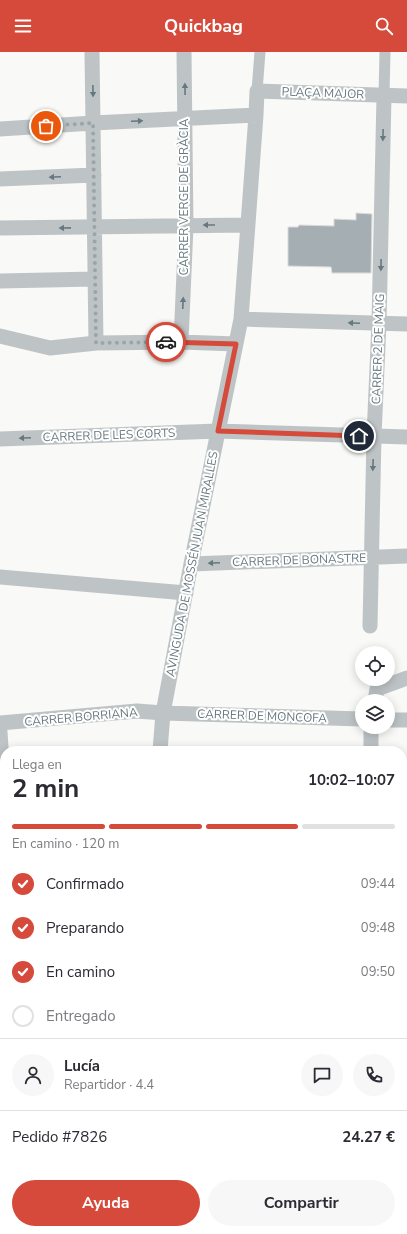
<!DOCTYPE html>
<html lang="es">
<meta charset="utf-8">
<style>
body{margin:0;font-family:"Nunito Sans",sans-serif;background:#f7f7f7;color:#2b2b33;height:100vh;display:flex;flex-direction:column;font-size:15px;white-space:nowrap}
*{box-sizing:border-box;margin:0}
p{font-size:13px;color:#7c7c81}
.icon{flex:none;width:22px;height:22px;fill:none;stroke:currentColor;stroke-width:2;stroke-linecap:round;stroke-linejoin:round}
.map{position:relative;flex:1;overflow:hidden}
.side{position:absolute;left:0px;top:694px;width:407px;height:488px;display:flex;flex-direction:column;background:#fff;border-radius:16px 16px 0 0;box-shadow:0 2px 10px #0003}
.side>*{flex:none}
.tools{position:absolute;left:355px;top:594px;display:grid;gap:8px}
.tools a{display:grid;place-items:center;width:40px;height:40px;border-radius:50%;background:#fff;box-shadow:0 2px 10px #0003;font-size:20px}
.pin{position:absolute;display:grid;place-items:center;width:34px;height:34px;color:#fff;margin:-17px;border:2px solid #fff;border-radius:50%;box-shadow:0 1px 4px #0007}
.courier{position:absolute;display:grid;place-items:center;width:40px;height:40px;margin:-20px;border:3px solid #d54a3a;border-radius:50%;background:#fff;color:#222;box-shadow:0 1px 5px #0007}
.overview em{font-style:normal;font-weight:700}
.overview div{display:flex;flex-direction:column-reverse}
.overview{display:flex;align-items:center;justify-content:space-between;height:68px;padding:0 12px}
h1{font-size:26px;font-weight:700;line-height:30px}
.bar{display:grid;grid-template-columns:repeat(4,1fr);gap:6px 4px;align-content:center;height:48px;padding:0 12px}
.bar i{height:5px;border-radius:3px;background:#e1e1e2}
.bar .current{background:#d54a3a}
.bar p{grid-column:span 4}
.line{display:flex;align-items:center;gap:10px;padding:0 12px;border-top:1px solid #e1e1e2}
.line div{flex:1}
.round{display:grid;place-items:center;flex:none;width:42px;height:42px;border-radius:21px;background:#f7f7f7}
ol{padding:0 12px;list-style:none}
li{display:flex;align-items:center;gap:12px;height:44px}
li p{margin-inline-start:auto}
li .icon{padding:4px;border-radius:50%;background:#d54a3a;color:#fff;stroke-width:4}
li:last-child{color:#7c7c81}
li i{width:22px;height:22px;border:2px solid #e1e1e2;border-radius:50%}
.cta{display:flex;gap:8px;margin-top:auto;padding:8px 12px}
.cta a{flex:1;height:46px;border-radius:24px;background:#d54a3a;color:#fff;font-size:16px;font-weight:700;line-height:46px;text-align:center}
.cta a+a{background:#f7f7f7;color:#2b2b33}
header{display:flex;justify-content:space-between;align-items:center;height:52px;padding:0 12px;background:#d54a3a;color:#fff;font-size:18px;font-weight:700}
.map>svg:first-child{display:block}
</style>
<header><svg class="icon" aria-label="menu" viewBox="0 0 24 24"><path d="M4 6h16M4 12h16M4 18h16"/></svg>Quickbag<svg class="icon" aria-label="search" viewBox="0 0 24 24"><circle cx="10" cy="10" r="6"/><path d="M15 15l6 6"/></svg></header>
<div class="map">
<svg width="407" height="1182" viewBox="0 0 407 1182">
<rect width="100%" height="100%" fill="#f9f9f7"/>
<path fill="#a5afb3" stroke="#dbdad9" d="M356,161l16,1 -1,59h-39l-1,-6 -43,-1v-39h10l1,-2 35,1v-7l22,1z"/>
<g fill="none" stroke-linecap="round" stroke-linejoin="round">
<g stroke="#b1b8bb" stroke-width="23">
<path id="secondary" d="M402,837l5,-2
M0,982l5,-2"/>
</g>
<path stroke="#bec4c6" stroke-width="11" d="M257,39l3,-39
M384,44l1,-44"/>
<path stroke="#bec4c6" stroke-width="15" d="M92,0l4,291
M0,77l93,-6 163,-8
M0,127l94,-4
M0,176l248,-3
M0,229l95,-2
M241,267l166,5
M0,284l50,12 46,-5 85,-1 55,2
M181,290l5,-116 -2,-174
M0,387l218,-8 189,6
M191,512l216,-8
M0,525l186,16
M370,574l4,-190 5,-113 5,-227
M375,649l2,-12 30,-11
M388,668h19
M0,671l137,-12 26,2 199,6
M0,680l5,73
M160,699l3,-38 28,-149 50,-245 15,-204 1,-24 150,5
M371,699v-24
M0,848l5,-5
M0,937h5
M402,1079l5,-2
M97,1182l6,-5"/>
<use href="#secondary" stroke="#fff" stroke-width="21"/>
</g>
<defs><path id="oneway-solid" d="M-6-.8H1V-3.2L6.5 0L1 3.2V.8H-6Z"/></defs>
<g fill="#66787f">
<use href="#oneway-solid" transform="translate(185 37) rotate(-91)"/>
<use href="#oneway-solid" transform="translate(93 39) rotate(89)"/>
<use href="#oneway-solid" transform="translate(137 69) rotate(-3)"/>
<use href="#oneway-solid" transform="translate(383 83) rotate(91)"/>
<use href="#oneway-solid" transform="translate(55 125) rotate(178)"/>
<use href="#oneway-solid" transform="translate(209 173) rotate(180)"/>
<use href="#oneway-solid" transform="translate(65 176) rotate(179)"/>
<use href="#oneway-solid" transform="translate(381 213) rotate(91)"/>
<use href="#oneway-solid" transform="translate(183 251) rotate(-88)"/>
<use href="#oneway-solid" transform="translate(354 271) rotate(-178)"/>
<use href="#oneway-solid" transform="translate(25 386) rotate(178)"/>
<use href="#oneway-solid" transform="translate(373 413) rotate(92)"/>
<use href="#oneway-solid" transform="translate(214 511) rotate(178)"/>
</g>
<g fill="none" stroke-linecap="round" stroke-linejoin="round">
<path stroke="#99a5a9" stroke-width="4" stroke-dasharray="0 7.2" d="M46,74l47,-3 3,220 70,-1"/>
<path stroke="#d54a3a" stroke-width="5" d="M166,290l70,2 -18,87 141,5"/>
</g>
<g text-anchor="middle" stroke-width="4" stroke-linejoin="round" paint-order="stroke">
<g font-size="12" fill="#66787f" stroke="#fff">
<text transform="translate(323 41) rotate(2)" y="4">PLAÇA MAJOR</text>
<text transform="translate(184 145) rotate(-90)" y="4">CARRER VERGE DE GRÀCIA</text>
<text transform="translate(378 297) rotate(-88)" y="4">CARRER 2 DE MAIG</text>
<text transform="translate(109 383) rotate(-2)" y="4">CARRER DE LES CORTS</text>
<text transform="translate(299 508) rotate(-2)" y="4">CARRER DE BONASTRE</text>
<text transform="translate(192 512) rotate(-79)" y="4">AVINGUDA DE MOSSÉN JUAN MIRALLES</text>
<text transform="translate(262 664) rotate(2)" y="4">CARRER DE MONCOFA</text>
<text transform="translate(81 665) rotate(-5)" y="4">CARRER BORRIANA</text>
</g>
</g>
</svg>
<div class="tools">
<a><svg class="icon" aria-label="locate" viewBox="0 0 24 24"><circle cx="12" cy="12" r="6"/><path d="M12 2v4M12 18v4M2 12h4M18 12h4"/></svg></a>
<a><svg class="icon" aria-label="layers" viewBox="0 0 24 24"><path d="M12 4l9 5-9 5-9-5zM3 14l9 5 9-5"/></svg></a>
</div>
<div class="pin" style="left:46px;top:74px;background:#ea580c"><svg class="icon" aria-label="bag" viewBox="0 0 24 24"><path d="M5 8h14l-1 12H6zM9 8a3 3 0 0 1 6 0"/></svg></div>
<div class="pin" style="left:359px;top:384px;background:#1f2937"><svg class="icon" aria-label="home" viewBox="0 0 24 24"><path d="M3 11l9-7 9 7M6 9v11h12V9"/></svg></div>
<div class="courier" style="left:166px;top:290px"><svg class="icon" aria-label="car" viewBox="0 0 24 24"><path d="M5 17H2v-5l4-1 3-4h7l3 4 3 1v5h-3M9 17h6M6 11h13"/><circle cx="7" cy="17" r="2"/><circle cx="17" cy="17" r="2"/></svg></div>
<section class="side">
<div class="overview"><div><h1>2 min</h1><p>Llega en</p></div><em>10:02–10:07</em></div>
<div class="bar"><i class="current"></i><i class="current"></i><i class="current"></i><i></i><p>En camino · 120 m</p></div>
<ol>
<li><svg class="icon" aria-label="check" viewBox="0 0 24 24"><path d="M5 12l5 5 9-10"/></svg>Confirmado<p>09:44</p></li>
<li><svg class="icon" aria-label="check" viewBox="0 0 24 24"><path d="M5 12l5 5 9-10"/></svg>Preparando<p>09:48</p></li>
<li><svg class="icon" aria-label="check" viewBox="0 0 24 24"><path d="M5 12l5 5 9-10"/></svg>En camino<p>09:50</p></li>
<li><i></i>Entregado</li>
</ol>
<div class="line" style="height:72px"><a class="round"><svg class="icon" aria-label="person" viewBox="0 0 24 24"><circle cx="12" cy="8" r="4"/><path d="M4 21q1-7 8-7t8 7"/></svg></a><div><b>Lucía</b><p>Repartidor · 4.4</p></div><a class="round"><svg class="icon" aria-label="chat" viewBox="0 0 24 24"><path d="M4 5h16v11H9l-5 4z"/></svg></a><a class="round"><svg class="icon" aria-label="phone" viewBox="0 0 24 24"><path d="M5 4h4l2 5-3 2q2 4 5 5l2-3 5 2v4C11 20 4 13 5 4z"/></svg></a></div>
<div class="line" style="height:52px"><div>Pedido #7826</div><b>24.27 €</b></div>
<div class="cta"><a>Ayuda</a><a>Compartir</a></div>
</section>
</div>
